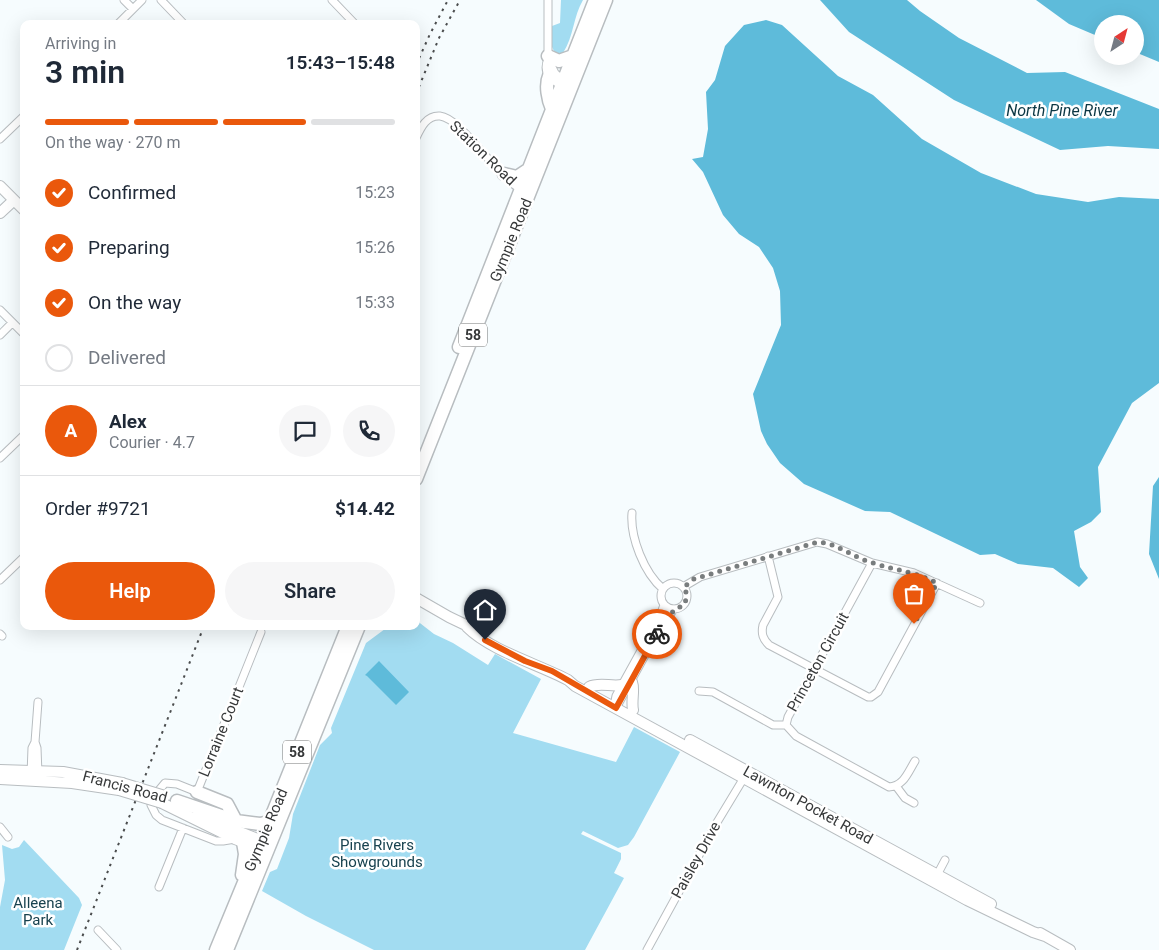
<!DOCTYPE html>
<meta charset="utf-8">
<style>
body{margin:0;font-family:Roboto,sans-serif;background:#f6f6f7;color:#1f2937;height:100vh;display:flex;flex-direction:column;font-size:19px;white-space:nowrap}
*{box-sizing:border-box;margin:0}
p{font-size:16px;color:#747a83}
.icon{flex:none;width:28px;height:28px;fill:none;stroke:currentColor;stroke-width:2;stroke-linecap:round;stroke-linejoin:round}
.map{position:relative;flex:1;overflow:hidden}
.drawer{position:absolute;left:20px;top:20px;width:400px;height:610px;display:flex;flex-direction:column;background:#fff;border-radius:10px;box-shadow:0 5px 20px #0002}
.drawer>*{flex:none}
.needle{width:32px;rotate:36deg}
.controls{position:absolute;left:1094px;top:15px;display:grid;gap:10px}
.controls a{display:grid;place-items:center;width:50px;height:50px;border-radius:50%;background:#fff;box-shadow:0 5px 20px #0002;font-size:25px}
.pin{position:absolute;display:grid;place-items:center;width:42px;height:42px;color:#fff;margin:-51px -21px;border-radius:50% 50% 50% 0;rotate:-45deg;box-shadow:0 0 5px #0007}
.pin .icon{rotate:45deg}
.courier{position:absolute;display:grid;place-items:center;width:50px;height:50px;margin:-25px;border:4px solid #ea580c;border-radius:50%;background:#fff;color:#222;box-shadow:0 1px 6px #0007}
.summary em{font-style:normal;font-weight:600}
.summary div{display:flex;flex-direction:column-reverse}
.summary{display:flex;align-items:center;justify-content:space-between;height:85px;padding:0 25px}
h1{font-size:32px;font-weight:600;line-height:38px}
.bar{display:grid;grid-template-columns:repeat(4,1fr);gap:8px 5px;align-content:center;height:60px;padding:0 25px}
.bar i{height:6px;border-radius:4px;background:#e0e1e3}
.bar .on{background:#ea580c}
.bar p{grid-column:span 4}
.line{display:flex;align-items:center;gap:12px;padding:0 25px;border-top:1px solid #e0e1e3}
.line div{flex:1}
.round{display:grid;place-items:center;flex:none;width:52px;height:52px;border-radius:26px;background:#f6f6f7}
ol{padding:0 25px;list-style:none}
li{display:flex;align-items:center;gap:15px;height:55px}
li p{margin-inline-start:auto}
li .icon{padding:5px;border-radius:50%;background:#ea580c;color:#fff;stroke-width:4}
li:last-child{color:#747a83}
li i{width:28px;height:28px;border:2px solid #e0e1e3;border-radius:50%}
.action{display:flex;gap:10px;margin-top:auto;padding:10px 25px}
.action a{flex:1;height:58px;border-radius:30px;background:#ea580c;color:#fff;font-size:20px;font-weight:600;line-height:58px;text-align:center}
.action a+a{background:#f6f6f7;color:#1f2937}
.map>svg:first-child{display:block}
</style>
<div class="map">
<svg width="1159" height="950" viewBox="0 0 1159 950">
<rect width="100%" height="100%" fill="#f6fcfe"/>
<path fill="#a2dcf1" d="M561,0h22c-10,17 -9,36 -20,53h-8l-3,-6v-21l8,-3z
M416,620l18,14 19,9 35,22 7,-11 46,25 -28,54 103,29 18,-35 46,25 -46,85 -6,8 -10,3 -35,-17 -2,3 40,19v6l-7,14 10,5 -39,72h-211l-68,-34 -44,-25 8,-19 7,-3 12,-31 4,-24 27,-69 12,-12 -1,-5 35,-85 23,-17h27z
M24,840l55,58 3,7 -18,45h-64v-43l5,-27 -3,-35 10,4 7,-2z"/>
<path fill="#5ebbda" d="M820,0h87l13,11 39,27 68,35 38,-1 94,37v40l-51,-3 -48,4 -106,-50 -105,-68z
M1036,0h123v62l-24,-10v-28h-33v14l-33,-14z
M766,20l16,5 56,51 35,19 49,44 59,34 55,21 52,8 31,-5 40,2v184l-27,20 -34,64 3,45 -10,10 -17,9 6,36 8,11 -9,9 -26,-19 -35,-4 -23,-10 -15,1 -90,-43 -25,-1 -61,-27 -24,-21 -13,-19 -6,-13 -8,-37 28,-69 -1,-34 -7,-23 -14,-21 -20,-13 -16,-19 -20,-43 -11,-13 11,-2 5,-28 -2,-37 9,-12 10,-34 19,-21z
M1159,477v102l-10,-25 4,-68z
M379,661l30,31 -13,13 -29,-29 -2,-1z"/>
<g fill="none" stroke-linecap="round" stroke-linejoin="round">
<g stroke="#b8bdc0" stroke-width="9">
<path id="street" d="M124,0l9,9
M161,0l23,24
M332,0l23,24
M548,0v59c-6,14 3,22 15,27
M118,24l24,-24
M548,59l7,14 10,9
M416,138c5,-11 11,-23 24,-22 22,2 59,65 83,74
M0,139l24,-23
M0,310l24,24
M0,335l12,-12
M0,458l24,-23
M632,513c-2,24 12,60 31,76
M768,556l10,41 -15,28c-2,9 0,14 6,20l99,52h3l7,-5 59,-109
M872,563l-84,154 -2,8 10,11 93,51c15,-1 19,-15 26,-26
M0,580l24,-23
M661 596a13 13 0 1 1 26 0a13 13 0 1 1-26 0Z
M683,587l17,-10 117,-35 10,2 45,19 42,10 66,30
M0,634l2,2
M699,691l14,1 60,33h13
M614,706l2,-10 43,-78 5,-13
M616,708l44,-80 14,-19
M35,742l2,6 1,26
M31,775l1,-27 3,-6 3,-40
M896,786l9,12 9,5
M0,827l8,10
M235,839l-12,2h-7l-54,-21 -6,-5 -5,-10 4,-10 10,-12 12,1 20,8 64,-160
M936,877l9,-17
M159,887l24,-59
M98,930l19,20
M647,950l69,-126 29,-48"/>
</g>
<g stroke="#b8bdc0" stroke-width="12">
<path id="secondary" d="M0,186l24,24
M0,213l14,-13
M416,598l33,19 23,11
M467,627c24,24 71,37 101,53l7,6 392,214 66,32 12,4
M632,682c3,8 -1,18 1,28
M589,687c10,-5 22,0 33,-2
M690,740l301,164
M0,770l63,2 59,11
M0,779l72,4 47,7
M162,803l73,36 30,12
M199,813l28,14 41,16
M1040,933l30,17"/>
</g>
<g stroke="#b8bdc0" stroke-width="15">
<path id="highway" d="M548,56l11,5 14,-5
M549,76c-4,9 -1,24 3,33
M504,174l13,3 12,-8
M459,347l136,-347
M416,479l190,-479
M197,792l30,12 9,17
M177,801l59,20 24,3 9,-2
M242,875l3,-21 -2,-12
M216,950l58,-140 74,-184
M227,950l132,-324"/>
</g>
<use href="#street" stroke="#fff" stroke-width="7"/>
<use href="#secondary" stroke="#fff" stroke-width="10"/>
<use href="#highway" stroke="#fff" stroke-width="12"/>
<path stroke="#4b4d4e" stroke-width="2" stroke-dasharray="2.5 5" stroke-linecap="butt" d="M416,65l14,-31 18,-34
M416,94l23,-56 21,-38
M77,950l127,-324"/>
<g stroke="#b8bdc0" stroke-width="12" stroke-linecap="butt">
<path id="secondary-bridge" d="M122,783l43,13
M119,790l43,13"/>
</g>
<use href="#secondary-bridge" stroke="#fff" stroke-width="10"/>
</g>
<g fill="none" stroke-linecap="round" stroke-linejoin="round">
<path stroke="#797d7e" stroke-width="5" stroke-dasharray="0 9" d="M657,634l17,-24 8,-4 3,-3 2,-8 -3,-8 10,-8 124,-37c19,1 36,16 55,21 22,7 42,9 64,20l-23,41"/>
<path stroke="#ea580c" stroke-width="6" d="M485,640l40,21 27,10 64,37 41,-74"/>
</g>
<g text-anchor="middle" stroke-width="5" stroke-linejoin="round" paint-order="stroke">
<g fill="#fff" stroke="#727474" stroke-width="1">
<rect x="459" y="323.5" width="28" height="23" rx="4"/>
<rect x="283" y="740.5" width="28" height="23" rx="4"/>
</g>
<g font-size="14" font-weight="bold" fill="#363839">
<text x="473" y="340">58</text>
<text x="297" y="757">58</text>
</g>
<g font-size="15" fill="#363839" stroke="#fff">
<text transform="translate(483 153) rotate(44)" y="5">Station Road</text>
<text transform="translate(511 240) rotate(-68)" y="5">Gympie Road</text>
<text transform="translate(818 662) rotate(-61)" y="5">Princeton Circuit</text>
<text transform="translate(221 732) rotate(-68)" y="5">Lorraine Court</text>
<text transform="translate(125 787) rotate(15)" y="5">Francis Road</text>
<text transform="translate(808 805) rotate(29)" y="5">Lawnton Pocket Road</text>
<text transform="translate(266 830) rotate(-67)" y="5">Gympie Road</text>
<text transform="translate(696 860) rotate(-61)" y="5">Paisley Drive</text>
</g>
<g font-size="15" fill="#18424f" stroke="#fff">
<text x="377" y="850">Pine Rivers<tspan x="377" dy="17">Showgrounds</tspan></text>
<text x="38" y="908">Alleena<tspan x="38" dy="17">Park</tspan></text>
</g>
<g font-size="16" font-style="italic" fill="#0b3744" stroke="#fff">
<text x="1062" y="116">North Pine River</text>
</g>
</g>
</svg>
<div class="controls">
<a><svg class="needle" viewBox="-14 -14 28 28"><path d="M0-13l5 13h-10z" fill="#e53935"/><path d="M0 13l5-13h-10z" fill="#747a83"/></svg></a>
</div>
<div class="pin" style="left:914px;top:624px;background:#ea580c"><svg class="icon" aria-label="bag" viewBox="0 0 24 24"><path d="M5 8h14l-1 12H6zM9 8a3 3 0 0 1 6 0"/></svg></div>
<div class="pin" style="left:485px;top:640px;background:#1f2937"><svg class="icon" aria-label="home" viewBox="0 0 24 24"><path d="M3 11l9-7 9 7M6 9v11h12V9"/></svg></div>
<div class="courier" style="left:657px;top:634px"><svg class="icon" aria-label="bike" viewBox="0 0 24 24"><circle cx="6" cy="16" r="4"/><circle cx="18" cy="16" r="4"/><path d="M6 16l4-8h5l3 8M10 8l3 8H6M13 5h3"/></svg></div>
<section class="drawer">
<div class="summary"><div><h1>3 min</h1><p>Arriving in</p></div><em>15:43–15:48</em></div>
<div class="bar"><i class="on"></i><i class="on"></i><i class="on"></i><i></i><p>On the way · 270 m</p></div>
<ol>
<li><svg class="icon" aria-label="check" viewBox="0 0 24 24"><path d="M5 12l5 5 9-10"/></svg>Confirmed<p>15:23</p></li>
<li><svg class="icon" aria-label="check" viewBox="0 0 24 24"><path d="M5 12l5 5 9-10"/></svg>Preparing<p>15:26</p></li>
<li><svg class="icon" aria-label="check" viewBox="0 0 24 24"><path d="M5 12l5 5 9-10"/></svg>On the way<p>15:33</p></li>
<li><i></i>Delivered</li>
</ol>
<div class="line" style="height:90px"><b class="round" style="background:#ea580c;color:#fff">A</b><div><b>Alex</b><p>Courier · 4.7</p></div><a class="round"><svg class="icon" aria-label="chat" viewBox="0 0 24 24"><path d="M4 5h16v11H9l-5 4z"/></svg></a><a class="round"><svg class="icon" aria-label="phone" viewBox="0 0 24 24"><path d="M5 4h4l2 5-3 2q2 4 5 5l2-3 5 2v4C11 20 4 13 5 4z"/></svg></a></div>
<div class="line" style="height:65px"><div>Order #9721</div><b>$14.42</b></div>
<div class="action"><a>Help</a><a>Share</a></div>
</section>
</div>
